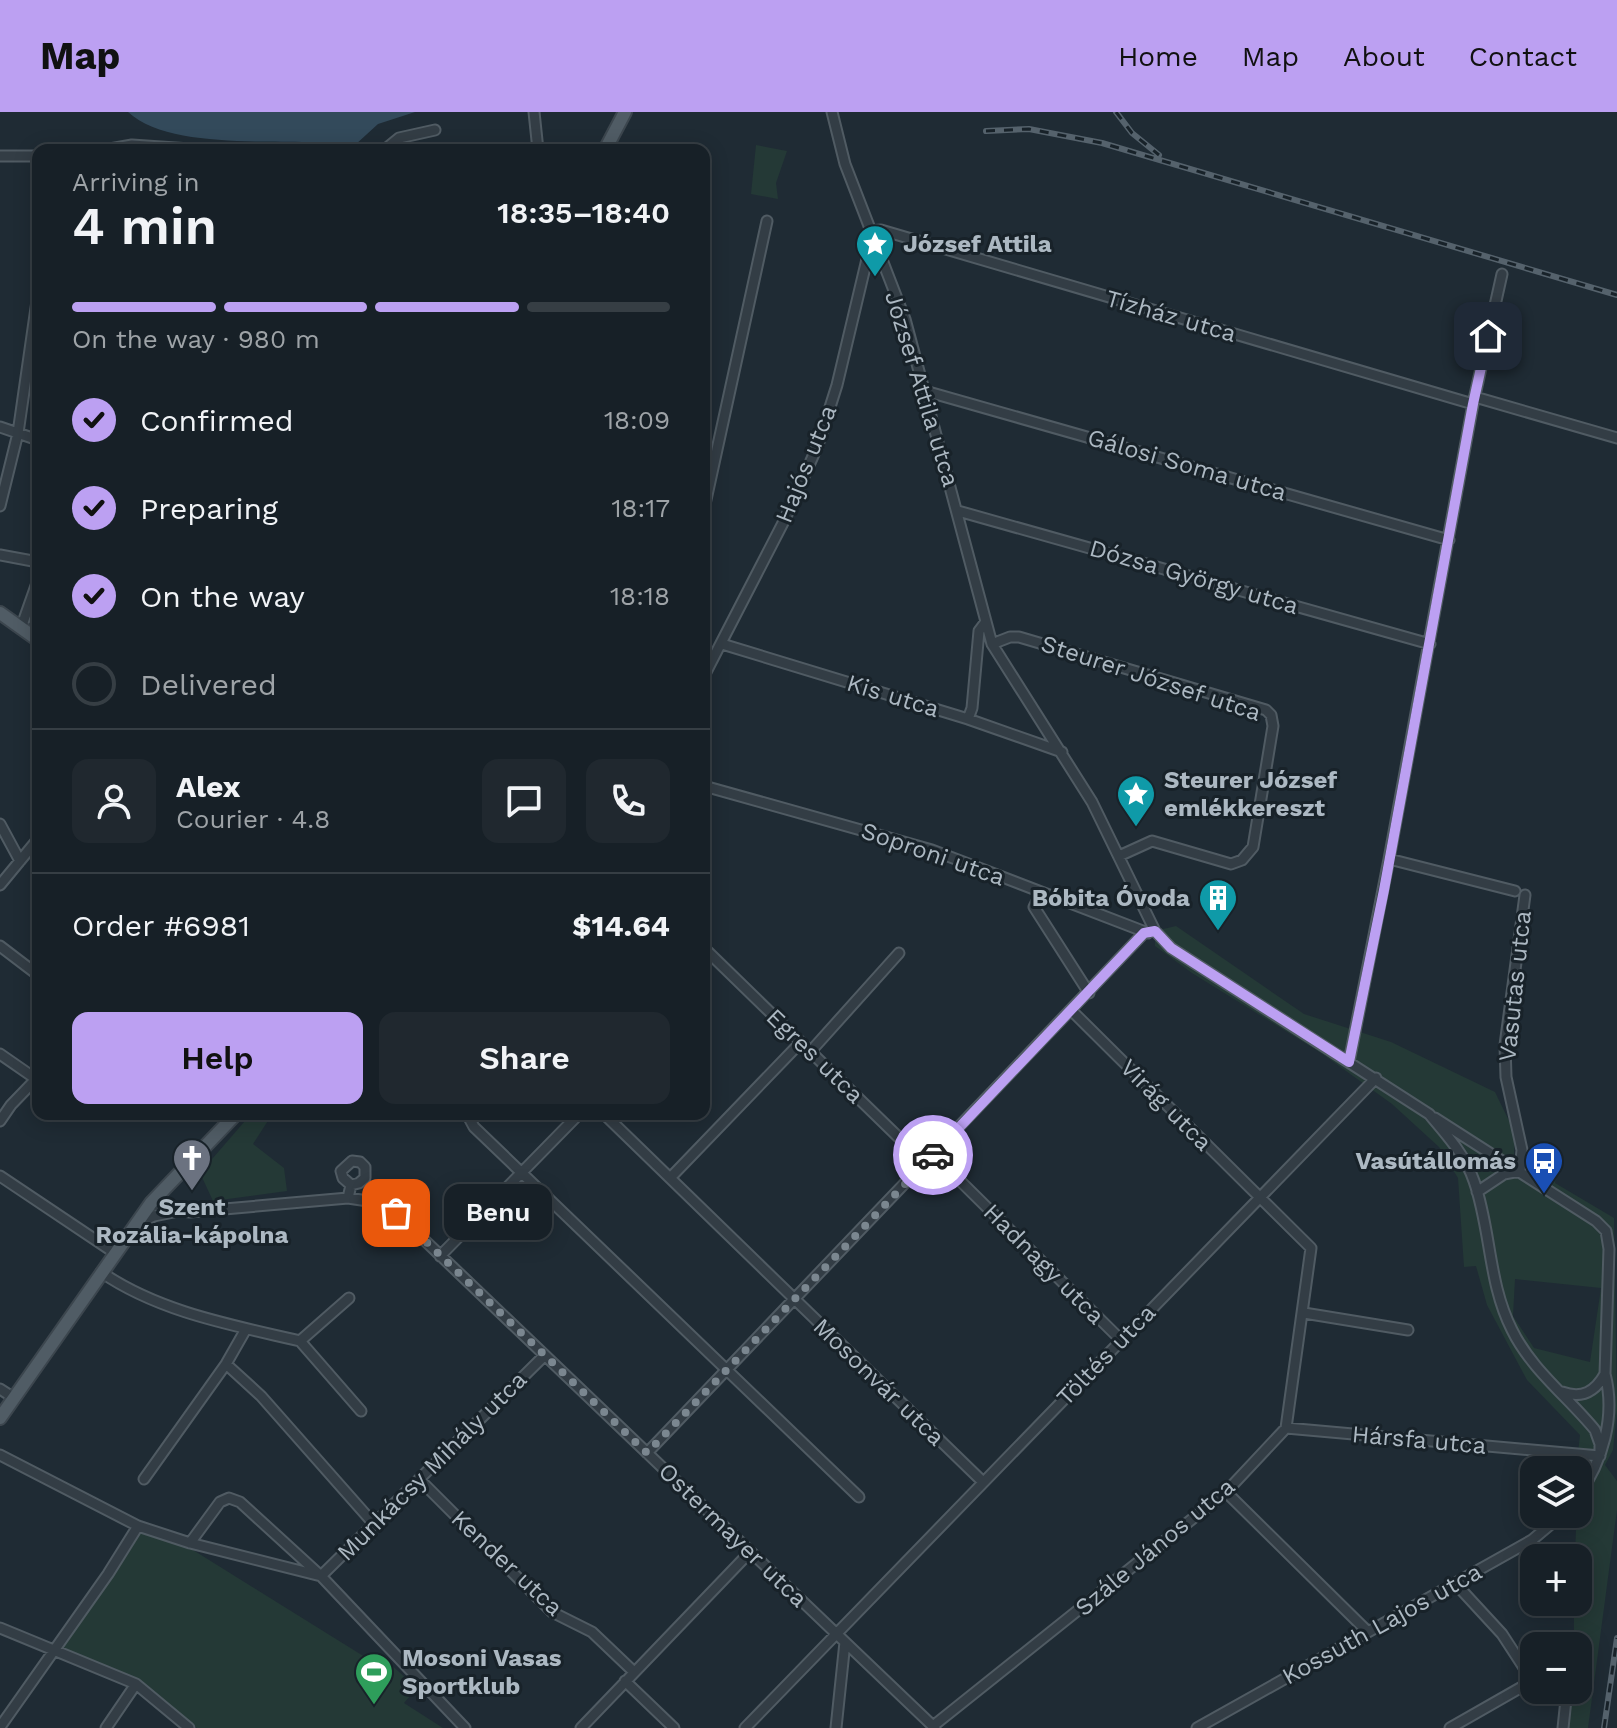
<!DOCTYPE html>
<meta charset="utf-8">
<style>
body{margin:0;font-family:"Work Sans",sans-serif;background:#20282f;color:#f1f3f6;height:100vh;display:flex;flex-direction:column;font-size:30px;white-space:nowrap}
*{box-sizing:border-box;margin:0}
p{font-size:26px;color:#9ea3a7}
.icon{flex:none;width:44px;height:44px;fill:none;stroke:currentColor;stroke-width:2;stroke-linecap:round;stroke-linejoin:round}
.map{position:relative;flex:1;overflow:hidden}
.sheet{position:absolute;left:32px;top:32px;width:678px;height:976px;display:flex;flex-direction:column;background:#172027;border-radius:16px;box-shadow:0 4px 20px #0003,0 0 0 2px #363e44}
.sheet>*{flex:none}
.buttons{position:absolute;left:1520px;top:1344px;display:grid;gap:16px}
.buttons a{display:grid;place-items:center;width:72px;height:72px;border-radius:16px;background:#172027;box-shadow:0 4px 20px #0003,0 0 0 2px #363e44;font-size:40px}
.pin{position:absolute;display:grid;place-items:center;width:68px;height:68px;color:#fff;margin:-34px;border-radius:16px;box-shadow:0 4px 12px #0006}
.courier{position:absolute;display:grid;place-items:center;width:80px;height:80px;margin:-40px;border:6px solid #bca0f2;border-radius:50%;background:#fff;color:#222;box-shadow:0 2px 10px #0007}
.bubble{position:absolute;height:56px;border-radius:16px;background:#172027;box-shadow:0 4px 20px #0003,0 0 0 2px #363e44;font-size:26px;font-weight:600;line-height:56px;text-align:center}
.summary em{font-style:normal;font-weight:600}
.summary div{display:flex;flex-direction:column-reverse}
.summary{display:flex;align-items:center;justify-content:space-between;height:136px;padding:0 40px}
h1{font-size:52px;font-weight:600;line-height:60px}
.bar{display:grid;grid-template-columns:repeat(4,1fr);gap:12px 8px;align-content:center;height:96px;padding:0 40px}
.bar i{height:10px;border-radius:6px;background:#363e44}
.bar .active{background:#bca0f2}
.bar p{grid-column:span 4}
.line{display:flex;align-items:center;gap:20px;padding:0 40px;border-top:2px solid #363e44}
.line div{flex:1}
.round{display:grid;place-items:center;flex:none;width:84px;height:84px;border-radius:16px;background:#20282f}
ol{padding:0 40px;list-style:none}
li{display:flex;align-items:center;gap:24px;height:88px}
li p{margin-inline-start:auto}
li .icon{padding:8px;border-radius:50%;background:#bca0f2;color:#111;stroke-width:4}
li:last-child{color:#9ea3a7}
li i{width:44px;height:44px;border:4px solid #363e44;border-radius:50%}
.primary-button{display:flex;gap:16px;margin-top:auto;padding:16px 40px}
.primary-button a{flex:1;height:92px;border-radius:16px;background:#bca0f2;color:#111;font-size:32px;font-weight:600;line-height:92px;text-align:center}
.primary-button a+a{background:#20282f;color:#f1f3f6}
header{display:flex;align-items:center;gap:48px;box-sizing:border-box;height:112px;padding:0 40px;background:#bca0f2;color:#111}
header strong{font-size:38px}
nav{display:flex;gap:44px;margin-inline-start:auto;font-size:28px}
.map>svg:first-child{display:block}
</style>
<header>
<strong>Map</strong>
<nav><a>Home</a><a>Map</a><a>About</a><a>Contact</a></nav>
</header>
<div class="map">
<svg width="1617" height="1616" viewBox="0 0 1617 1616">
<rect width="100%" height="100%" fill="#1f2b34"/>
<path fill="#243936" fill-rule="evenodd" d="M756,33l31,6 -11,32 2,16 -27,-5z
M1176,814l128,88 87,28 104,50 20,41 -1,22 44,11 -3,17 59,35 3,192 -4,40 -8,15 12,16v29l-29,218h-21l5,-38h6v-44h-4v-44h4v-44h-3l3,-88h-2l4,-35 -53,-55 -40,-75 -11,-39 -12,1 -6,-89 -19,-31 -47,-43 -71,-51 -129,-80 -37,-27v-15zM1515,1167l86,9 -11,74 -56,-14 -21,-32z
M251,1002l20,2 -18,28 31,24 3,23 -74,10 -13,-28z
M138,1417l55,21 188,117 -11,15 16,10 -13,-10 15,-20 29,26 -13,15 39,25h-246l-58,-49 -80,-33z"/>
<path fill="#334a5b" d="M128,0h287l-37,12 -23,21c-61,-9 -181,9 -227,-33z"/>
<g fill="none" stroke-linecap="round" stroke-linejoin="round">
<g stroke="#505b63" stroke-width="13">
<path id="minor" d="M534,0l4,38
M832,0l13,52 60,155 87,325 100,158 63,129 16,17 258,166c17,20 36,41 45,67 17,48 14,102 38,149 19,39 56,67 83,100l5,14v12
M388,35l11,-9 36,-8
M104,38l28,-5 73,5
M374,38l14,-3 12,3
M0,44h38
M869,119l12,-1 592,174
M925,279l524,149
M1475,285l142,41
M0,315l38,13
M0,394l18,-73 20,-139
M704,397l63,-288
M958,399l472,133
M0,443l38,7
M21,516l17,-48
M722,532l246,75 94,33
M992,532l18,-7h9l247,73 5,5 2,11 -20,121 -11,13 -11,4 -79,-23 -33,15
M704,564l81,-157 33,-74 19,-60 35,-147
M968,607l4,-11 7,-77 6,-8
M704,674l228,64 216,83
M0,712l20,37
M1389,747l126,32
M0,773l38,-46
M1041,781l-7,14 55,86
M0,834l38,29
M704,836l221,215
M811,939l88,-98
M0,942l36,25
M1349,950l40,-203 84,-455 29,-130
M467,1002l7,13 385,370
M604,1002l379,368
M1435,1006l161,103 10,10
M0,1009l11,-16 27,-28
M934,1043l187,185
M1520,1059l2,-21 -16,-73 -1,-32 20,-150
M0,1064l115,77
M671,1065l130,-135
M1477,1080l27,-18 16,-3
M348,1086l3,-13 8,-2 6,-5v-11l-5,-5 -8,-1 -11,10 2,7 8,7
M151,1091l16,6 23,3 158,-14 33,5 15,10 539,515
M139,1111l15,-7 20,-4
M440,1144l139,-142
M101,1160c58,40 131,53 199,69l49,-43
M1304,1201l104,17
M300,1229l61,70
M226,1252l35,32 113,128
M0,1277l14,9
M1562,1280c20,7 33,0 43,-18
M1286,1316l314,28
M647,1341l497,-520
M0,1343l138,71 52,17 131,33
M144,1367l82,-115 20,-35
M420,1368l132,132 40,20 42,40
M1226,1380l142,140
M1578,1384c25,-35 38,-80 27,-122l4,-125 -3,-18
M190,1431l30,-41 9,-4 11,4 81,74 144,152
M321,1464l223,-220
M1455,1471l47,51 30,46
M0,1516l136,56 53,44
M625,1569l49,47
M933,1614l293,-234 60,-64 25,-180 -239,-237
M0,1615l108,-153 30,-48
M106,1616l30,-44
M581,1616l169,-176
M745,1616l631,-650
M836,1616l9,-86
M1197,1616l335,-188 31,-26
M1450,1616l84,-48
M1563,1616l4,-38"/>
</g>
<g stroke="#3c464e" stroke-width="16">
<path id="major" d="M605,38l20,-38
M0,501l38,27
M0,1306l151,-215 85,-89"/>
</g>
<use href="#minor" stroke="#333d45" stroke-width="9"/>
<use href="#major" stroke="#505c65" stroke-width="12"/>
<g stroke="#55626c" stroke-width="6">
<path id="rail" d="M1116,0l16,21 27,22
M986,19l43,-2 73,14 515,152
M1604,1616l13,-90"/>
</g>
<use href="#rail" stroke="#182229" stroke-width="3" stroke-dasharray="9" stroke-linecap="butt"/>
</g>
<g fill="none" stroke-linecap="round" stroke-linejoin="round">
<path stroke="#7b8790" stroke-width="8" stroke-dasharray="0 14.4" d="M396,1101l251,240 286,-298"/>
<path stroke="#bca0f2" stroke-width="10" d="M933,1043l211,-222 11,-2 16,17 178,114 35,-172 89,-486 15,-68"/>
</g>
<defs>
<g id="sight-pin" transform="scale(2)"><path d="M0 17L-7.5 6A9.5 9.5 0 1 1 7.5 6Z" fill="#0f9aa8" stroke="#182229"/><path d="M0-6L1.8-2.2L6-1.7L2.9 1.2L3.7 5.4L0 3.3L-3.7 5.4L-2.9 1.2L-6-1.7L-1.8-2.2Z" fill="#fff"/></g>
<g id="building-pin" transform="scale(2)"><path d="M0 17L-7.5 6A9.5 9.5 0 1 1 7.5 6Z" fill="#0f9aa8" stroke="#182229"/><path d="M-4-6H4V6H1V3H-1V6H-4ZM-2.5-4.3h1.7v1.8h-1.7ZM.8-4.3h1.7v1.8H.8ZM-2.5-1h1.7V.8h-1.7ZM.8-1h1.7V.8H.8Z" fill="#fff"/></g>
<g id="church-pin" transform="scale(2)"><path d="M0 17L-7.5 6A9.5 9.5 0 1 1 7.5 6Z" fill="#6b7280" stroke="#182229"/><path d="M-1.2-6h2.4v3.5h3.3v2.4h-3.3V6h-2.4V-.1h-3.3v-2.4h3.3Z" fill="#fff"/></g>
<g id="bus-pin" transform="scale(2)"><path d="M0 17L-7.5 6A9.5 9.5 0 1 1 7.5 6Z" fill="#1a4fb4" stroke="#182229"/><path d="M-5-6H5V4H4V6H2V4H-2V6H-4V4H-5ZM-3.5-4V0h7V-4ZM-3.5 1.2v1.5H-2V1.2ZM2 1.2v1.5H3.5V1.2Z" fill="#fff"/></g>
<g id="stadium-pin" transform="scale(2)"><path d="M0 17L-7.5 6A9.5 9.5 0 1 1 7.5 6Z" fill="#2e9e5b" stroke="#182229"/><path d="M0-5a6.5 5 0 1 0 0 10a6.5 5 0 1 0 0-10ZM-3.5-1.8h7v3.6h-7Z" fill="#fff"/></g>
</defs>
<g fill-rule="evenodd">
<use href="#sight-pin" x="875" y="132"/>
<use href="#sight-pin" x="1136" y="682"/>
<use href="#building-pin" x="1218" y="786"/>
<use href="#church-pin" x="192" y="1046"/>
<use href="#bus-pin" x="1544" y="1049"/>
<use href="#stadium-pin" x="374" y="1560"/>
</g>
<g text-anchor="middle" stroke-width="6" stroke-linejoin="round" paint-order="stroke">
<g font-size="24" font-weight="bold" fill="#acb8c2" stroke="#182229" text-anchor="start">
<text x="903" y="140">József Attila</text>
<text x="1164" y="676">Steurer József<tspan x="1164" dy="28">emlékkereszt</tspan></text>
<text x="1190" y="794" text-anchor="end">Bóbita Óvoda</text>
<text x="1516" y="1057" text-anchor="end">Vasútállomás</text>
<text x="192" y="1103" text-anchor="middle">Szent<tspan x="192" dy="28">Rozália-kápolna</tspan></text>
<text x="402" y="1554">Mosoni Vasas<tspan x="402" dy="28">Sportklub</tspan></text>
</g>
<g font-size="24" fill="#acb8c2" stroke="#182229">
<text transform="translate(1171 204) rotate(16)" y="8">Tízház utca</text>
<text transform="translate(922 277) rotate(73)" y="8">József Attila utca</text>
<text transform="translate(806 352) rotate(-68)" y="8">Hajós utca</text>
<text transform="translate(1187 353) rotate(16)" y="8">Gálosi Soma utca</text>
<text transform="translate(1194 465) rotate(16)" y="8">Dózsa György utca</text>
<text transform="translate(1151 566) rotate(18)" y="8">Steurer József utca</text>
<text transform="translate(893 584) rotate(17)" y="8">Kis utca</text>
<text transform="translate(933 742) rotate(19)" y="8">Soproni utca</text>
<text transform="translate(1515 874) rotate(-84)" y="8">Vasutas utca</text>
<text transform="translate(815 944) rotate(44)" y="8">Egres utca</text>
<text transform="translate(1166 993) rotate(45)" y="8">Virág utca</text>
<text transform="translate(1044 1152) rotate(45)" y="8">Hadnagy utca</text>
<text transform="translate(1106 1243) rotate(-46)" y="8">Töltés utca</text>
<text transform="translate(879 1270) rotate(44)" y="8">Mosonvár utca</text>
<text transform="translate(1419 1328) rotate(5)" y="8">Hársfa utca</text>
<text transform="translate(432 1354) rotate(-45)" y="8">Munkácsy Mihály utca</text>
<text transform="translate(733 1423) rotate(44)" y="8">Ostermayer utca</text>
<text transform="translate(1155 1435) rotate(-40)" y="8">Szále János utca</text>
<text transform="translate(507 1451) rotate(43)" y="8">Kender utca</text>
<text transform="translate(1382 1512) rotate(-29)" y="8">Kossuth Lajos utca</text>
</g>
</g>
</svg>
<div class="buttons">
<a><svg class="icon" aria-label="layers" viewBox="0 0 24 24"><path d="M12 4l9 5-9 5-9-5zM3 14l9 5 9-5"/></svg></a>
<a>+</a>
<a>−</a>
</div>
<div class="pin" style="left:396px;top:1101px;background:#ea580c"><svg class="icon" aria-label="bag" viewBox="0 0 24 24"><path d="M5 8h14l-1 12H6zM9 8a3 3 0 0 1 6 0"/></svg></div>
<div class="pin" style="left:1488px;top:224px;background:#1f2937"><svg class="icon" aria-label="home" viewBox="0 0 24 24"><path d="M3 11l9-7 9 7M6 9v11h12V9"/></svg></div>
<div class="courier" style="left:933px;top:1043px"><svg class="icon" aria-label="car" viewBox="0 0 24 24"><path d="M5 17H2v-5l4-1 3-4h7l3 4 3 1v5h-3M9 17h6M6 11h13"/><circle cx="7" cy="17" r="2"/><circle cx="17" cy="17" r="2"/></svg></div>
<div class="bubble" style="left:444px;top:1072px;width:108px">Benu</div>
<section class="sheet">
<div class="summary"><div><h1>4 min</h1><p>Arriving in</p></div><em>18:35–18:40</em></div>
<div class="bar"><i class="active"></i><i class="active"></i><i class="active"></i><i></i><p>On the way · 980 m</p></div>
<ol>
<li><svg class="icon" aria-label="check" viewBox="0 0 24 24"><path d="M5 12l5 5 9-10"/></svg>Confirmed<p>18:09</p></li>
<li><svg class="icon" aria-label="check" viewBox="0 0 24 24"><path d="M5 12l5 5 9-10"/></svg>Preparing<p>18:17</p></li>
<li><svg class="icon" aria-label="check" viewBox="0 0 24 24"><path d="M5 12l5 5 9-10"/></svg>On the way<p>18:18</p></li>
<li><i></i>Delivered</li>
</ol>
<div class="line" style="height:144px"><a class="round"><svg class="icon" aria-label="person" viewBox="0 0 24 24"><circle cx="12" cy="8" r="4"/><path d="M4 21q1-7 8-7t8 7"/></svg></a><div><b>Alex</b><p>Courier · 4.8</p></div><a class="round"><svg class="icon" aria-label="chat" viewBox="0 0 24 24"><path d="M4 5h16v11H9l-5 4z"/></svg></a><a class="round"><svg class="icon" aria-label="phone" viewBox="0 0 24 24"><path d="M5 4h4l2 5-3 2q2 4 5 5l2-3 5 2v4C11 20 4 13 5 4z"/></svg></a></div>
<div class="line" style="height:104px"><div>Order #6981</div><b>$14.64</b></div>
<div class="primary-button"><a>Help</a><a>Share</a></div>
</section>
</div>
